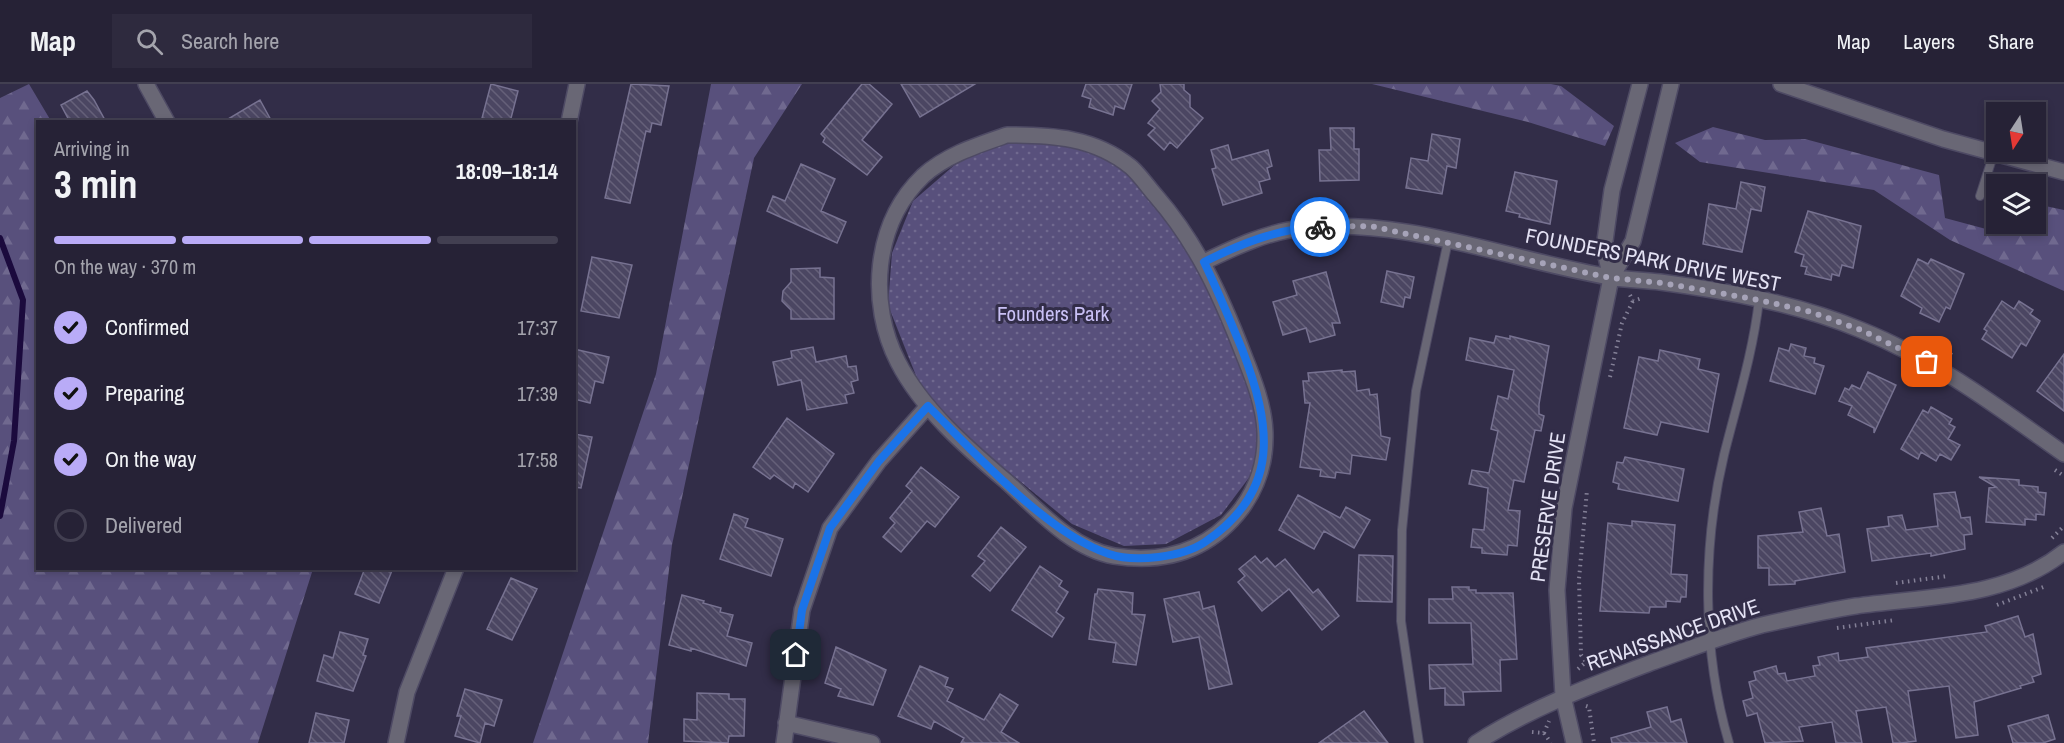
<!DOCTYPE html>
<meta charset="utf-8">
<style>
body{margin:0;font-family:"Archivo Narrow",sans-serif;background:#2e2a3e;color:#f1f3f6;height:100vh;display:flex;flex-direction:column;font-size:22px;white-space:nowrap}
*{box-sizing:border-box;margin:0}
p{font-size:20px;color:#a4a4ad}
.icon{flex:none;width:33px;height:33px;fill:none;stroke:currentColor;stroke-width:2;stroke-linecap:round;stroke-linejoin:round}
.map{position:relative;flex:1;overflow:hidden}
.drawer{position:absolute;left:36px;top:36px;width:540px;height:450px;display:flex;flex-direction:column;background:#262236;border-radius:0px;box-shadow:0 3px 9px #0003,0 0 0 2px #423f51}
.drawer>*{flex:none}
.needle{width:39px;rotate:192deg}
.controls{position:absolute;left:1986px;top:18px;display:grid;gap:12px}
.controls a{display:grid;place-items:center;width:60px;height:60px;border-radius:0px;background:#262236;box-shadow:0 3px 9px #0003,0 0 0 2px #423f51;font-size:30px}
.pin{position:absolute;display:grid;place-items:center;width:51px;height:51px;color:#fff;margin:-26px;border-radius:12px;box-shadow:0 3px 9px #0006}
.courier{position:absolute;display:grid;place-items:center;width:60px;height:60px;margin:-30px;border:4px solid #1a73e8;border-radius:50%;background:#fff;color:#222;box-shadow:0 2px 8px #0007}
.summary em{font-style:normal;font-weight:700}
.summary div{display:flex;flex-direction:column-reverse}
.summary{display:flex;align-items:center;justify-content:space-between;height:102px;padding:0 18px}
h1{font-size:39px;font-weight:700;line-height:45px}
.bar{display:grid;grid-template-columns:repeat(4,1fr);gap:9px 6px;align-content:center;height:72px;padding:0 18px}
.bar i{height:8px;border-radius:4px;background:#423f51}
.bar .on{background:#b9abf7}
.bar p{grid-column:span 4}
ol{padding:0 18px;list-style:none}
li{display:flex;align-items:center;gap:18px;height:66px}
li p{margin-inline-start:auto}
li .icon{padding:6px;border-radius:50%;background:#b9abf7;color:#111;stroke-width:4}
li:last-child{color:#a4a4ad}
li i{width:33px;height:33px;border:3px solid #423f51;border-radius:50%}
header{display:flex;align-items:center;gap:36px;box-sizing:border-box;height:84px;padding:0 30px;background:#262236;border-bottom:2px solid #423f51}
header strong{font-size:28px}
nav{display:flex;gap:33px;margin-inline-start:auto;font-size:21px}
.search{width:420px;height:54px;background:#2e2a3e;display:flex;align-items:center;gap:15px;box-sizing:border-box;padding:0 21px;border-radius:0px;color:#a4a4ad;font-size:22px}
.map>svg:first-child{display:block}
</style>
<header>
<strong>Map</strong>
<div class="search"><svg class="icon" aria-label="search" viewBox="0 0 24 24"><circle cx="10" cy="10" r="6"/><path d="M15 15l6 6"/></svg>Search here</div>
<nav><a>Map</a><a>Layers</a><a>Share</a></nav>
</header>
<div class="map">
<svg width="2064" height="659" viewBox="0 0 2064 659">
<defs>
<pattern id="grass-dots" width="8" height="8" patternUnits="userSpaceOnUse" patternTransform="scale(1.5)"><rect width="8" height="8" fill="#58507c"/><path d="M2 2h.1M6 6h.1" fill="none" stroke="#70698f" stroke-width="1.8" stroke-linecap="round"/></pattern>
<pattern id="forest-firs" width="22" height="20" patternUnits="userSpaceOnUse" patternTransform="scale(1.5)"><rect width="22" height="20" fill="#58507c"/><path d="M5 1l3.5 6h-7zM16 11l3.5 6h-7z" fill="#70698f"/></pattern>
<pattern id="building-back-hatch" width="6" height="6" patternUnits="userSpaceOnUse" patternTransform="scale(1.5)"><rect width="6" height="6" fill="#4b4662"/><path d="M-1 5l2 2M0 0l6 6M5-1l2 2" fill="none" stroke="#656079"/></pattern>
</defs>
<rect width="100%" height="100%" fill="#322d48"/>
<path fill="url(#grass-dots)" d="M1018,56l63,1 48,29 76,94 56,153 -7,54 -33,44 -55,29 -42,2 -52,-22 -144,-118 -40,-101 4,-52 21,-52 53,-46z"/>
<path fill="url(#forest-firs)" d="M29,0l22,37 -13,1v446l275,1 -55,174h-258v-645z
M711,0h91l-48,74 -82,387 -24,198h-115l123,-369z
M1372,0h179l10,2 53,40 -9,20 -77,-24z
M1713,43l52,13 40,-1 134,36 6,43 41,11 10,-8v3h40v-20l28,6v81l-114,-51 -76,-50 -174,-28 -25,-19z"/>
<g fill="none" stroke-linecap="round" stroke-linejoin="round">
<path stroke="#1b0a3d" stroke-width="6" d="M0,154l23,62 -9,141 -14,75"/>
</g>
<path fill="url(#building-back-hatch)" stroke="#777291" stroke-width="1.5" d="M491,0l27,7 -8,31h-29z
M631,0l38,2 -8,39 -9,-2 -2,9 -4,-1 -16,72 -25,-5z
M862,0h7l23,20 -30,36 20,17 -15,18 -44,-33 2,-4 -4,-4z
M901,0h74l-55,33z
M1086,0h46l-8,25 -9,-3 -2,9 -24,-8 2,-8 -9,-3z
M1160,0h24v6l6,5v12l13,11 -26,30 -7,-6 -6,8 -16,-15 7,-7 -7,-5 12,-14 -8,-8 9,-9z
M87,7l7,9 12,22h-36l-9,-17z
M260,16l12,22h-49z
M1330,44h24v21h5v31l-39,1 -1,-31h12z
M1432,50l28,5 -4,29 -9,-2 -5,28 -36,-6 5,-30 17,3z
M1228,61l4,15 36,-10 4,16 -5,2 3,11 -11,3 3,11 -39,12 -11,-36 4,-1 -5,-18z
M801,80l34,15 -14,32 25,11 -9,21 -70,-32 6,-15 12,5z
M1515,88l42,9 -7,43 -31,-7 1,-3 -14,-3z
M1741,98l24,5 -4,24 -10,-2 -9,43 -39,-8 6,-40 27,5z
M1808,127l53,15 -8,42 -11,-3 -3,11 -7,-2 -1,6 -26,-6 2,-7 -6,-1 3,-11 -9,-3z
M592,173l40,8 -13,53 -38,-7z
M1918,175l10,5 3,-5 33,15 -14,35 -4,-2 -7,15 -19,-9 2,-5 -21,-12z
M820,184v9l14,1v41h-43v-9l-9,-9 1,-10 8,-9v-13z
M1387,187l27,6 -4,21 -5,-1 -2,10 -22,-5z
M1326,188l14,51h-8l3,12 -25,7 -4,-14 -23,7 -10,-33 24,-7 -4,-14z
M2002,217l12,8 5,-8 14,9 -3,4 10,7 -14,25 -5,-3 -9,15 -30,-19 5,-8 -3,-2z
M1496,252l14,3v-3l39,10 -10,58v10l5,2 -3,15 -6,-1 -11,52 -10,-2 -6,30 12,1 -3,35 -9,-1 -1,10 -25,-2v-5l-11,-1 2,-18 11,1 4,-42 -19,-4 3,-14 17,3 9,-42 -7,-2 7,-33 10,3 6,-29 -48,-10 4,-22 24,5z
M1791,260l15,4 -2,8 11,2 -1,5 10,3 -9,28 -45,-13 9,-33 10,3z
M813,263l3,15 30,-6 2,11 8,-1 2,14 -7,2 3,11 -9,2 2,8 -40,7 -6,-30 -23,5 -5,-23 19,-4 -1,-7z
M574,265l35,8 -6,26 -8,-2 -5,22 -16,-4z
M1660,266l40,9 -2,10 21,5 -11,58 -47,-10 -4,13 -33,-7 15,-71 19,4z
M2064,270v57l-27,-20z
M1342,286v2l13,-1 2,20 12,-2 1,6 7,-1 4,42 9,2 -4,22 -34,-5 -2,19 -14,-2 -1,6 -15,-2 1,-6 -21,-3 10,-64h-5l-2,-22h6l-1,-8z
M1868,288l28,13 -22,48v-5l-26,-13 4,-9 -13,-5 6,-13 4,2 3,-5 8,4z
M1931,323l21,12 -3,5 6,3 -7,12 12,6 -9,15 -11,-6 -4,7 -15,-9 -3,7 -17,-10 22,-39 5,3z
M787,334l47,36 -26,38 -13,-9 -2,5 -19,-13 -4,4 -17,-12z
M574,350l18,3 -11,51 -7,-1z
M1625,373l59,12 -6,32 -60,-12 1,-5 -6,-2 4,-20 6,1z
M921,383l38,30 -24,30 -8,-6 -26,31 -18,-15 12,-14 -5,-5 22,-27 -6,-5z
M1979,393l40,3v5l19,2v5l8,1 -2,22 -8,-1v6l-11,-1v6l-39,-3 3,-34 7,-1z
M1955,408l6,26 9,-1 2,17 -8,1 1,14 -34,7v-3l-59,8 -5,-32 22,-3 -1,-9 14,-2 4,15 32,-4 -4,-32z
M1298,411l42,23 6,-11 24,13 -16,28 -30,-17 -10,18 -35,-19z
M1821,424l6,28 12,-2 6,38 -50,9v3l-26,1v-17h-11v-32l45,-4 -4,-20z
M734,430l14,5 -3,8 38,12 -12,37 -51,-17z
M1632,437l43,4 -4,49 16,1 -1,22h-5l-1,5 -14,-1v6h-16l-1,6 -49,-2 8,-88 24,3z
M1001,443l25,20 -36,44 -18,-15 13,-15 -7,-5z
M1359,471l34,1 -1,46 -35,-1z
M1255,472l6,7 6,-5 8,9 10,-8 28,34 5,-4 21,27 -17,14 -33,-41 -27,22 -24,-29 7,-6 -6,-7z
M1040,482l22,15 -3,5 9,6 -12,20 8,6 -12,19 -40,-27z
M365,484h28l-14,35 -24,-9z
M511,494l26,11 -25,51 -25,-11z
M1452,503h17v3h7v3h37l4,66 -17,1 1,31 -38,1 1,13h-19v-17l-15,1 -1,-24 44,-1 -2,-41h-42v-24h24z
M1098,505l35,4 -1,21 13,1 -9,50 -23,-3 3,-19 -27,-4 6,-45h2z
M1199,508l4,17 11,-3 18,78 -23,5 -10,-52 -26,5 -9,-43z
M682,511l22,6 -1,2 18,5 -1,4 13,3 -6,21 25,7 -6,23 -55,-18v3l-22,-6z
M2018,532l7,21 8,-3 8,40 -9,3 2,5 -14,4 1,2 -47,14 4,33 -22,3 -7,-52 -41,5 8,50 -15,2h-8l-7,-36 -30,4 6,32h-26l-4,-21 -33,5 4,14 -38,2 -8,-30 -10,3 -4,-15 10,-3 -4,-16 7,-2 -2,-8 22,-6 2,8 7,-1 2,8 28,-5 -2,-10 7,-1 -2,-8 20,-4 1,8 29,-4 -2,-9 121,-16 -2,-6z
M340,548l28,7 -5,16 3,1 -13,35 -36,-10 7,-26 9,3z
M836,563l50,23 -13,35 -35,-9 3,-7 -16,-6z
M920,582l28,12 -3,8 8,3 -6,12 37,19 16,-26 18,11 -17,27 18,11h-58l3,-5 -30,-17 -3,8 -33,-13z
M465,605l37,11 -8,26 -9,-3 -5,20 -25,-7 6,-20h-4z
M697,609l32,1v5h16l-1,37h-15l-1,7 -44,-2v-22l13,1z
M1667,623l4,15 10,-3 6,24h-75l-1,-5 40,-11 -4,-15z
M1364,627l24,32h-69z
M316,629l33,7 -5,23h-35z
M2048,631l7,24 -12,4h-30l-5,-17z"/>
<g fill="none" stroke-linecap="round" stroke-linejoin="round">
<g stroke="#4e4a64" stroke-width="10">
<path id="service" d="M1980,112l14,-43
M1419,659l-18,-122 1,-91 14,-139 32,-150
M1729,659c-27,-91 -27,-196 -5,-288 13,-52 29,-102 35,-155"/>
</g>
<g stroke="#4e4a64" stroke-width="18">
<path id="minor" d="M146,0l21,38
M569,38l8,-38
M1007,51c45,0 87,2 124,32 9,8 17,20 25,29 41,47 65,100 87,157 10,25 21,52 22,79 1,27 -7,54 -23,76 -32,42 -76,56 -128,48 -42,-7 -77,-47 -107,-74 -40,-34 -85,-73 -109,-120 -30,-58 -25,-138 25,-186 23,-21 55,-31 84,-41z
M1204,178c31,-15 65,-31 99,-34 104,-11 206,32 307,49 17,3 34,3 50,5 68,9 138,22 201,48 75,30 138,78 203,124
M1611,194l-7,-30 8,-58 28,-106
M786,639l86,20
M396,659l11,-51 49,-124
M784,659l18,-133 28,-82 49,-67 49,-55
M1476,659c55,-35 114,-57 174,-80 37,-13 74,-28 112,-38 31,-7 63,-14 94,-19 71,-10 149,-7 208,-54
M1574,659l-11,-47 -6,-106 7,-82 47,-230 22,-37 38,-157"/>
</g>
<g stroke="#4e4a64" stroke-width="18">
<path id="tertiary" d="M1781,0l162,55 121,33"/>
</g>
<path stroke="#848097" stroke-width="4" stroke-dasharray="1.5 4.5" stroke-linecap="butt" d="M1630,211l3,6 9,-3
M1930,259l22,12
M1610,293l12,-54 11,-22
M2055,386l9,6
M2052,454l12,-12
M1896,499l52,-7
M1997,521l49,-19
M1837,544l58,-8
M1586,578l14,1
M1578,585l8,-7 -5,-7 -2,-76 8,-89
M1586,622l3,1 5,36
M1532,648l12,1 5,-12
M1544,649l7,10"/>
<use href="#service" stroke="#696775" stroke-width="8"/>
<use href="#minor" stroke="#696775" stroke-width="15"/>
<use href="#tertiary" stroke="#696775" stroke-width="15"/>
</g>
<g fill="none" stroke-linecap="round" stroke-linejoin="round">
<path stroke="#a6a3b8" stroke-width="6" stroke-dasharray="0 10.8" d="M1320,143l50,-1 241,52 51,5 97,17 52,12 50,18 66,32"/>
<path stroke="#1a73e8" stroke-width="8" d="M796,571l6,-45 28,-82 49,-67 49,-55c48,48 118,127 181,148 26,9 74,3 96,-12 77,-52 66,-117 37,-193 -12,-29 -24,-58 -38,-87 36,-18 75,-34 116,-35"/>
</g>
<g text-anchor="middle" stroke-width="6" stroke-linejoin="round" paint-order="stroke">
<g font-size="21" fill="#e4e2f4" stroke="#322d48">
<text transform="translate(1653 176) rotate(11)" y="7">FOUNDERS PARK DRIVE WEST</text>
<text transform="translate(1548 423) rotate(-82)" y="7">PRESERVE DRIVE</text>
<text transform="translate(1673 551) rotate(-19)" y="7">RENAISSANCE DRIVE</text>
</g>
<g font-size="21" fill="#c9c0f5" stroke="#322d48">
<text x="1053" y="237">Founders Park</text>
</g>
</g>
</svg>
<div class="controls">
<a><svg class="needle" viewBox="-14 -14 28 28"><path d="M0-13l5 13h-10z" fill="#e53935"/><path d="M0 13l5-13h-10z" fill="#a4a4ad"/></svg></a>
<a><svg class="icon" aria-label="layers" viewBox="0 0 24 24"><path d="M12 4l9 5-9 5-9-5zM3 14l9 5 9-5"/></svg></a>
</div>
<div class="pin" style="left:1927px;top:278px;background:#ea580c"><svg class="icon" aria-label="bag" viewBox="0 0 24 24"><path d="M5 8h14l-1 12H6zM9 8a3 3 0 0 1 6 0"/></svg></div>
<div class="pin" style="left:796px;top:571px;background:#1f2937"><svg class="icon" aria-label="home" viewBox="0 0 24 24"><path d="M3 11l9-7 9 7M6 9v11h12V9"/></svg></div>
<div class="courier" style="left:1320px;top:143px"><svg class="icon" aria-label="bike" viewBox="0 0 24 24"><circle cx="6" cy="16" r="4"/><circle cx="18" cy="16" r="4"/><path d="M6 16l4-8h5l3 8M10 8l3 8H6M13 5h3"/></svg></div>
<section class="drawer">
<div class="summary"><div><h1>3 min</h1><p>Arriving in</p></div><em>18:09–18:14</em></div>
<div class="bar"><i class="on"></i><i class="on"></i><i class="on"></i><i></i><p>On the way · 370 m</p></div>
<ol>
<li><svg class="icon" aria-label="check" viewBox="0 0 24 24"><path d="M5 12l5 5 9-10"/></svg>Confirmed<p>17:37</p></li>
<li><svg class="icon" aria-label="check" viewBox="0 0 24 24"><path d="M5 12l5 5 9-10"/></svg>Preparing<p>17:39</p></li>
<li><svg class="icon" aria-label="check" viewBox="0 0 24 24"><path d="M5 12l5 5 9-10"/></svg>On the way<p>17:58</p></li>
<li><i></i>Delivered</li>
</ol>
</section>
</div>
